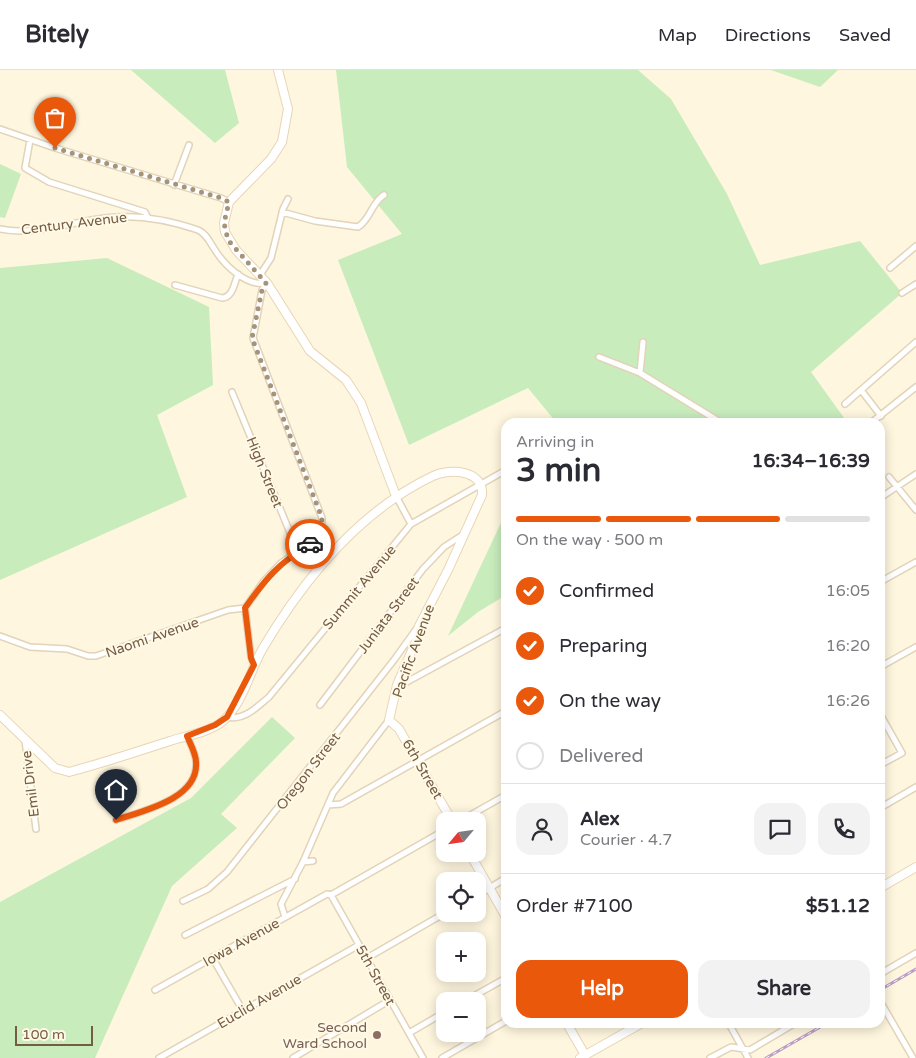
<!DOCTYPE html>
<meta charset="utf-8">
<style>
body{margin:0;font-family:"Varela Round",sans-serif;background:#f2f2f3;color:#2b2b33;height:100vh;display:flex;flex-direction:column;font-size:19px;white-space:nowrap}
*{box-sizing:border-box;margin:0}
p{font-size:16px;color:#7c7c81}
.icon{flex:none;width:28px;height:28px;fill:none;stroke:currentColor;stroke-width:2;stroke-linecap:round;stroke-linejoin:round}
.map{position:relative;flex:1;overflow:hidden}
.details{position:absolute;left:501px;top:348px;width:384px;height:610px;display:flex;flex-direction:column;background:#fff;border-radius:15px;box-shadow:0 2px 12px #0003}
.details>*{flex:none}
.needle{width:32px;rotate:241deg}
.fabs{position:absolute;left:436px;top:742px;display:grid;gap:10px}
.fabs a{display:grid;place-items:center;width:50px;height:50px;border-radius:10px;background:#fff;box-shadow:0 2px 12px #0003;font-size:25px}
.scale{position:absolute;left:15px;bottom:12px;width:78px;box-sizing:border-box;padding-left:5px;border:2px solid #755d44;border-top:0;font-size:14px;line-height:18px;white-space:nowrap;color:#755d44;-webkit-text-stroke:4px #fff9e6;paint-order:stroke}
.pin{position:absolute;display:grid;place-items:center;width:42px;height:42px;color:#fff;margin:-51px -21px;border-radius:50% 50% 50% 0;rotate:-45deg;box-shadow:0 0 5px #0007}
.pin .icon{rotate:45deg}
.courier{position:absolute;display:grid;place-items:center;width:50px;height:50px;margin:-25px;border:4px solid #ea580c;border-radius:50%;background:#fff;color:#222;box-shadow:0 1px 6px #0007}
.head em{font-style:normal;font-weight:800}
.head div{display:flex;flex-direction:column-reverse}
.head{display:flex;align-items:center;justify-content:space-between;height:85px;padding:0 15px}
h1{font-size:32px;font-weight:800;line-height:38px}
.bar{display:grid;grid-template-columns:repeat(4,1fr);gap:8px 5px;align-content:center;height:60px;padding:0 15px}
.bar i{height:6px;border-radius:4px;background:#e1e1e2}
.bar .active{background:#ea580c}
.bar p{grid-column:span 4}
.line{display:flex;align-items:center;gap:12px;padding:0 15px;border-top:1px solid #e1e1e2}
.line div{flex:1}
.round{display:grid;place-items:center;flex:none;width:52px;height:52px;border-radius:15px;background:#f2f2f3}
ol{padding:0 15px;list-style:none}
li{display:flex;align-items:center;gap:15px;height:55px}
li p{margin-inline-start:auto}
li .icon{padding:5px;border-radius:50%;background:#ea580c;color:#fff;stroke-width:4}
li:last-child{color:#7c7c81}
li i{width:28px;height:28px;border:2px solid #e1e1e2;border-radius:50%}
.cta{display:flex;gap:10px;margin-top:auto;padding:10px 15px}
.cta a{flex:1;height:58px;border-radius:15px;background:#ea580c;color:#fff;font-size:20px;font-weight:800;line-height:58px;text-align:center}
.cta a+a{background:#f2f2f3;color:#2b2b33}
header{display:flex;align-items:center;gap:30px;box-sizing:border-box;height:70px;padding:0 25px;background:#fff;border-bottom:1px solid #e1e1e2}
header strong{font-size:24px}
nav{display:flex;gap:28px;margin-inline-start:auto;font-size:18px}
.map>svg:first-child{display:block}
</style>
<header>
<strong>Bitely</strong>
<nav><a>Map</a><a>Directions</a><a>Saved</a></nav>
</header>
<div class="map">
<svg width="916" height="988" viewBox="0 0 916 988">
<rect width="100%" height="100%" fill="#fef6de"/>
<path fill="#c8ecbc" d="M131,0h94l14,53 -24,20z
M336,0h302l33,29 56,95 33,71 100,-24 42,52 -91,79 36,50h-291l-28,-34 -119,57 -71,-185 64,-26 -55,-67z
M771,0h67l-18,17z
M0,94l21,10 -16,44 -5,-1z
M107,188l102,49 4,78 -56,30 30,82 -187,83v-312z
M506,442v83l-28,17 -30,24z
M272,647l23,21 -74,76 16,14 -65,58 -77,172h-95v-156l191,-104z"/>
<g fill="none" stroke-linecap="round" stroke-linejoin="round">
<g stroke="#e2d3b9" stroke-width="8">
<path id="street" d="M0,59l55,19 166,50 8,4
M30,70l-5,28 24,14 96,30 3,6
M174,115l15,-40
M282,142l33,9 43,6c13,-8 13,-24 26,-32
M0,159c35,7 71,-7 105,-11 31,-4 64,2 93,12 9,4 12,13 17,20 10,16 32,37 52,33
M890,198l26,-22
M260,205l11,-17 12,-49 5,-10
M175,215l47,13c11,-1 12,-14 16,-24
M902,223l14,-9
M599,287l41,16 80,49
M640,303l3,-31
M861,320l20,26
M232,322l66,160
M845,334l71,-62
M872,352l44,-35
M889,407l27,33
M396,426l15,28
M880,428l36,-24
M880,512l36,-20
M0,566l30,11 37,2 21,7h8l132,-46 17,-2
M254,595l-3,-8 -6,-49 19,-27 17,-18 40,-28 1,-17 -69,-180 9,-48 5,-7
M880,597l36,-20
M397,615l6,-1 103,-56
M320,635l103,-136 21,-22 20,-13
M880,644l22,39 -22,12
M227,647c17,4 30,-10 42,-20l142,-173 95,-54
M25,670l11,89
M328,735l13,-1 165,-93
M880,738l36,-21
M116,750c26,-9 83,-21 80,-58 0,-8 -6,-19 -9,-26
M460,751l46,-26
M303,792l10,-1
M331,825l114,-65
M478,825l28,-17
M183,831l25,-12 19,-17 167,-212 23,-32
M285,847l-4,-13 22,-42 30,-69 56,-73
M185,865l110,-56
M212,887l31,54
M367,888l78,-45
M880,904l36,-21
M155,920l172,-96 4,1 92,163
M465,931l41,-23
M880,931l33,57
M728,952l20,36
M409,963l36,-21
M159,988l200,-113
M293,988l97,-58
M442,988l64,-37
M710,988l21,-11 19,3 47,-28"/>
</g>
<g stroke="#e8d5b7" stroke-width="10">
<path id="secondary" d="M278,0l10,39 -6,33 -11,17 -42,43 -5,21 1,9 11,18 31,33 43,68 36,29 15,23 35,93
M0,645l55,53 14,4c34,-9 67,-20 101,-31 16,-5 40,-9 53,-20 20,-17 27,-51 40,-73 41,-69 96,-137 170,-172 17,-8 51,-6 49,19l-34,75 -29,56 -3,15 -19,44 -8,35 10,9 53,92
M470,784l36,63
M880,818l36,-21
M566,952l19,33
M580,988l64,-36"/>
</g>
<use href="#street" stroke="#fff" stroke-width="5"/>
<use href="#secondary" stroke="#fff" stroke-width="8"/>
<g stroke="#ba9dc7" stroke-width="3">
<path id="rail" d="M880,920l36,-21
M766,988l63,-36"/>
</g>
<use href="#rail" stroke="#fff9e6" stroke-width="1" stroke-dasharray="4" stroke-linecap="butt"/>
</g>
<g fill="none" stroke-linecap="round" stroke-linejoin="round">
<path stroke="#a5937a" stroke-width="5" stroke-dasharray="0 9" d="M55,78l166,50 8,4 -5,21 4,17 38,43 -4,7 -10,48 70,180 -1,18 -11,8"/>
<path stroke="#ea580c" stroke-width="6" d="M116,750c26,-9 83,-21 80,-58 0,-8 -6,-19 -9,-26l28,-11 12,-8 27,-52 -3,-7 -6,-50c21,-30 34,-45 65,-64"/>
</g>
<circle fill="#8d6e63" stroke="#fff9e6" stroke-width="2" cx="377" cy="965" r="5"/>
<g text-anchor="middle" stroke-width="4" stroke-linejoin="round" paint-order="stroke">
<g font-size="14" fill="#755d44" stroke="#fff9e6">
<text transform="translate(74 153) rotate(-7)" y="5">Century Avenue</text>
<text transform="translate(265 402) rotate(68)" y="5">High Street</text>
<text transform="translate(359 517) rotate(-50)" y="5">Summit Avenue</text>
<text transform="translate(388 545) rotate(-53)" y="5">Juniata Street</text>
<text transform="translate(152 567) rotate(-19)" y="5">Naomi Avenue</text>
<text transform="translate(413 581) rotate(-70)" y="5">Pacific Avenue</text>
<text transform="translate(423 699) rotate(60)" y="5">6th Street</text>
<text transform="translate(308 701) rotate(-52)" y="5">Oregon Street</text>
<text transform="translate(30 714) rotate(-97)" y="5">Emil Drive</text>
<text transform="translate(241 872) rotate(-29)" y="5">Iowa Avenue</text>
<text transform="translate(376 905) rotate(61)" y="5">5th Street</text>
<text transform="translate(259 931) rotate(-30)" y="5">Euclid Avenue</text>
</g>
<g font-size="14" fill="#785e54" stroke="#fff9e6" text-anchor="end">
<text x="367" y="962">Second<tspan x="367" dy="16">Ward School</tspan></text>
</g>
</g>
</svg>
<div class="fabs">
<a><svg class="needle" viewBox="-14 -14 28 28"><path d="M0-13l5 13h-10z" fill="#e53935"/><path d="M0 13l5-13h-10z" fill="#7c7c81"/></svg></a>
<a><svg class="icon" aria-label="locate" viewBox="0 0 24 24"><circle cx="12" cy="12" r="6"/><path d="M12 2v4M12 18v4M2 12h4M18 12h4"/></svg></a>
<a>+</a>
<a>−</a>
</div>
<div class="scale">100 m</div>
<div class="pin" style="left:55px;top:78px;background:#ea580c"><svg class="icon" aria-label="bag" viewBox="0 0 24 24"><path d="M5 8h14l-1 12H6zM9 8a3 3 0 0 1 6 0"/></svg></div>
<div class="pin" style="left:116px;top:750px;background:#1f2937"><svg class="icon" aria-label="home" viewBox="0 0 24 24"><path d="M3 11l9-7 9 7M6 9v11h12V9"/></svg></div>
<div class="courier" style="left:310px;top:474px"><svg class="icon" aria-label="car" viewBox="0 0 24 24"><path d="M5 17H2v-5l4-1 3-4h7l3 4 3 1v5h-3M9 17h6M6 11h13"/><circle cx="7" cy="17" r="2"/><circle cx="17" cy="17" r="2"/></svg></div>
<section class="details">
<div class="head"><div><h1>3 min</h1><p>Arriving in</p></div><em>16:34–16:39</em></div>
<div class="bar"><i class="active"></i><i class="active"></i><i class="active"></i><i></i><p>On the way · 500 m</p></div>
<ol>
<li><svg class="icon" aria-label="check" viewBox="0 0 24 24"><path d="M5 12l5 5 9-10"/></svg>Confirmed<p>16:05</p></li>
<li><svg class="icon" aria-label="check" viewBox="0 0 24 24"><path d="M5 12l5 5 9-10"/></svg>Preparing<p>16:20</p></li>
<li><svg class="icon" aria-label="check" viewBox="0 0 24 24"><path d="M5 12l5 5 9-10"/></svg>On the way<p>16:26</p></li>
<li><i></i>Delivered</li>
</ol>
<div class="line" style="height:90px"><a class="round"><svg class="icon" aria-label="person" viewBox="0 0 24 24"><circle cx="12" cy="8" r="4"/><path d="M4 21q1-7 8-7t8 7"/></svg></a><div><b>Alex</b><p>Courier · 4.7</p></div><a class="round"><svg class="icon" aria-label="chat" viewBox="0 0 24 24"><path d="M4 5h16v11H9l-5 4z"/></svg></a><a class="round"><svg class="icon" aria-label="phone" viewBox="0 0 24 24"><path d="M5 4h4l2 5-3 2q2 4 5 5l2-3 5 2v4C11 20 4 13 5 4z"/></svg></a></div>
<div class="line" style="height:65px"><div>Order #7100</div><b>$51.12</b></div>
<div class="cta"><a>Help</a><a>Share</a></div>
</section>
</div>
